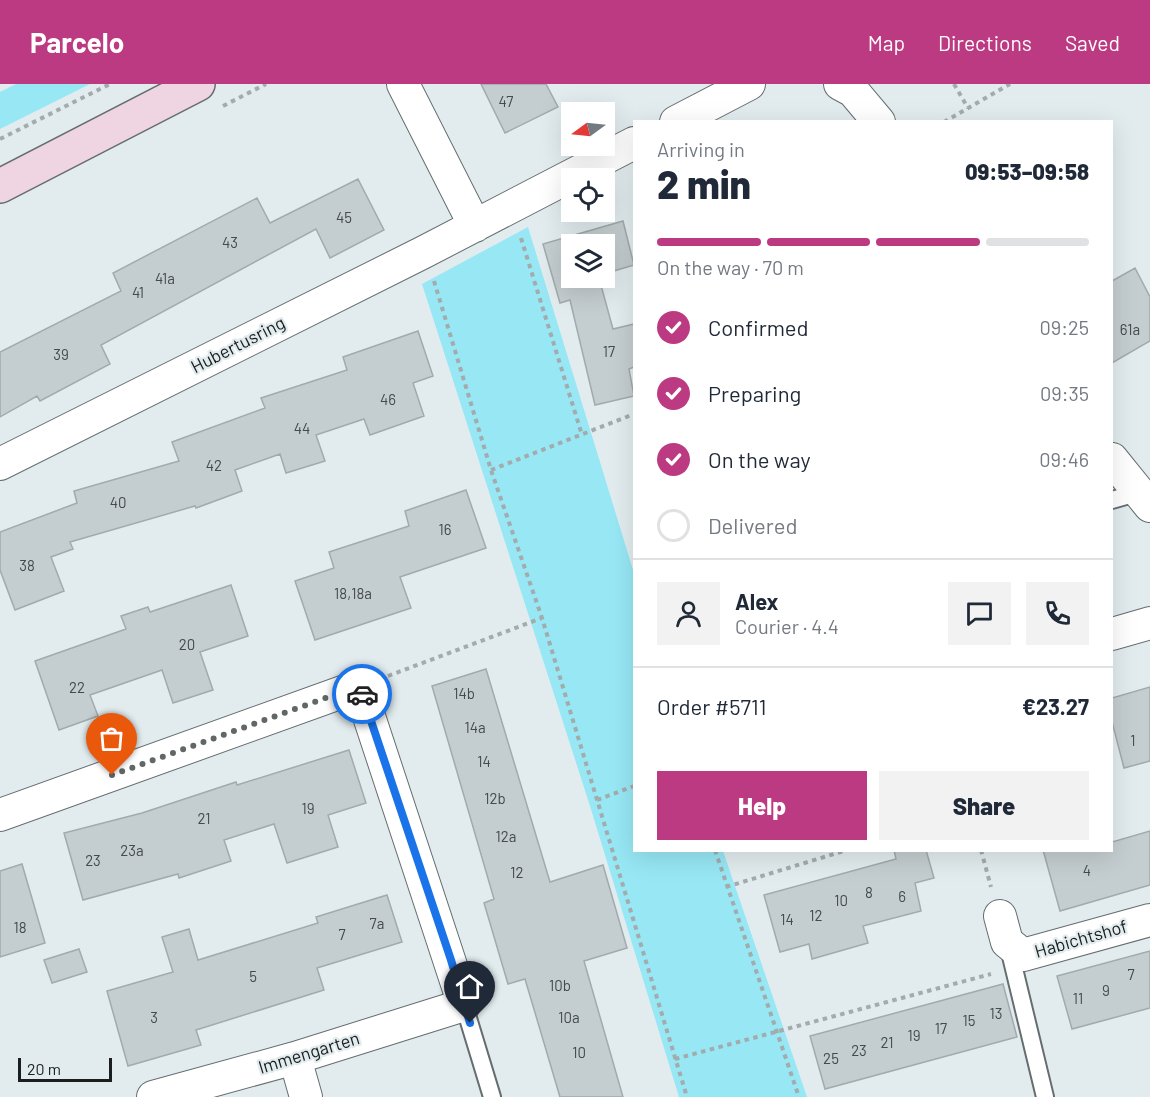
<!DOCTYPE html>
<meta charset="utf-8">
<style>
body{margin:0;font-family:Barlow,sans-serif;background:#f2f2f3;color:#1f2937;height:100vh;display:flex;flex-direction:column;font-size:22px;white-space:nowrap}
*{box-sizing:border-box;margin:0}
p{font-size:20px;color:#747a83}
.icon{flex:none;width:33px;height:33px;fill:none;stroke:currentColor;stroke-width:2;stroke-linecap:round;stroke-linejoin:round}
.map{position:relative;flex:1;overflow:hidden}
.drawer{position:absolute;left:633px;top:36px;width:480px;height:732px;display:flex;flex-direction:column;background:#fff;border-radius:0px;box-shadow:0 6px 24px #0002}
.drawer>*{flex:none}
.needle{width:39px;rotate:255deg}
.controls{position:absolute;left:561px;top:18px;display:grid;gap:12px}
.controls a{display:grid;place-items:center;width:54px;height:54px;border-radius:0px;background:#fff;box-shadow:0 6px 24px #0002;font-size:30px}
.scale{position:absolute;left:18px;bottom:15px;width:94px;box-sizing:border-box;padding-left:6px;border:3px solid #1b1e1f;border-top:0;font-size:16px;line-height:21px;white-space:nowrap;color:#1b1e1f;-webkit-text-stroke:4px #e2ecee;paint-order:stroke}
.pin{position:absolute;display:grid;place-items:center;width:51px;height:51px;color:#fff;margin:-62px -26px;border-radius:50% 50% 50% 0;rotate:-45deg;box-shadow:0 0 6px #0007}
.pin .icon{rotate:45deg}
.courier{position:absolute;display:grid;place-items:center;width:60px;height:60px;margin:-30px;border:4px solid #1a73e8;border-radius:50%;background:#fff;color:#222;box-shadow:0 2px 8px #0007}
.head em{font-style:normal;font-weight:800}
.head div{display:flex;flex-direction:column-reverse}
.head{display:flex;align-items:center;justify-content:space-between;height:102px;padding:0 24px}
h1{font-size:39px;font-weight:800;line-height:45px}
.bar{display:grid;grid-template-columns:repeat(4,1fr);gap:9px 6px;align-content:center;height:72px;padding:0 24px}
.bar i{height:8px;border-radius:4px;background:#e0e1e3}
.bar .active{background:#bc3a82}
.bar p{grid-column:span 4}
.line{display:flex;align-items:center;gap:15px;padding:0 24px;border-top:2px solid #e0e1e3}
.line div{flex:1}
.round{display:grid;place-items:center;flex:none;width:63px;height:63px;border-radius:0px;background:#f2f2f3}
ol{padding:0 24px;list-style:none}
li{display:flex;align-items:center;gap:18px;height:66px}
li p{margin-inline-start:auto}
li .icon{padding:6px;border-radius:50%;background:#bc3a82;color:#fff;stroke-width:4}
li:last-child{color:#747a83}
li i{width:33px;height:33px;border:3px solid #e0e1e3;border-radius:50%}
.primary-button{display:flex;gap:12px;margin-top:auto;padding:12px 24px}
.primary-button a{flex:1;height:69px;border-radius:0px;background:#bc3a82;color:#fff;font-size:24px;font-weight:800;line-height:69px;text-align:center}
.primary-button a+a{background:#f2f2f3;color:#1f2937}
header{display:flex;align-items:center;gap:36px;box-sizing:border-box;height:84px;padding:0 30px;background:#bc3a82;color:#fff}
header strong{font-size:28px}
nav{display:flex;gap:33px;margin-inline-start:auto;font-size:21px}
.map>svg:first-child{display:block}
</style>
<header>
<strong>Parcelo</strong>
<nav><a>Map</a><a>Directions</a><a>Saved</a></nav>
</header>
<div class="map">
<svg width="1150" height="1013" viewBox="0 0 1150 1013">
<rect width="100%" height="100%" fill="#e2ecee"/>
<path fill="#97e7f5" d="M16,0h74l-90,45v-37z
M528,143l106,346v277l89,1 84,246h-128l-89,-291 -168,-522z"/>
<path fill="#c4cdcf" stroke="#a1aaac" stroke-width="1.5" d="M481,0h65l12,23 -53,26z
M358,95l26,51 -54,28 -14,-29 -215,116 9,19 -70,37 -3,-5 -37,21v-65l121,-61 -8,-18 144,-75 13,25z
M623,137l11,44 -30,9v-30h-32v34h27l14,51 21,-5v43l-5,2 5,27 -39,9 -25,-105 -10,3 -17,-59z
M1135,184l15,29v44l-38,22v-82z
M418,247l15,45 -20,7 11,33 -54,19 -6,-16 -48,16 9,26 -39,12 -6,-19 -45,16 7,21 -46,17 -1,-2 -125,36 3,7 -22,8 13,34 -49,19 -15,-40v-38l77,-29 -3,-12 105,-30 -7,-19 93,-34 -4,-10 86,-28 -4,-13z
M466,406l20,58 -86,29 11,31 -96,32 -20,-59 39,-13 -5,-16 80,-26 -4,-15z
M231,501l17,51 -48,16 13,38 -40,13 -11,-33 -72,25 8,21 -39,14 -24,-69 91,-32 -5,-13 27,-9 2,5z
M486,585l64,213 53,-17 24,83 -43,13 39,136h-63l-35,-118 -17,5 -24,-81 10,-4 -62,-213z
M1150,603v74l-26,7 -12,-46v-24z
M349,666l17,53 -38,12 10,32 -51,16 -13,-39 -50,16 7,21 -52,17 -1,-4 -95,26 -19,-67 78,-20 94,-31 1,3z
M1150,747v54l-90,26 -17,-61h69v-8z
M894,766h32l8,28 -19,5 6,28 -58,15 5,17 -56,16 -3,-15 -29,8 -16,-57 132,-36z
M22,780l23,79 -45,14v-86z
M387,811l15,47 -85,26 7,22 -128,40 5,15 -73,21 -21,-75 66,-19 -11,-35 27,-8 9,31 120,-37 -2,-6z
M79,865l8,23 -35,11 -8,-23z
M1150,867v57l-78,21 -15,-53z
M1003,900l14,53 -192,52 -15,-53z"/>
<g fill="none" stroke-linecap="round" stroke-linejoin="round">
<g stroke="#656d6f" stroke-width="20">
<path id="lane" d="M1112,416l28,-8
M1009,864l36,149
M464,921l28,92"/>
</g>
<g stroke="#656d6f" stroke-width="34">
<path id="street" d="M403,0l72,142
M840,0l13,7 26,31
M676,38l73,-38
M1112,375l38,47
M0,380l422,-211 212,-110
M1112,550l38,-11
M0,731l359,-129 105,319 -169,53 -142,39
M1000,832l7,26 16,13 127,-35
M295,974l11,39"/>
</g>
<g stroke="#656d6f" stroke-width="36">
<path id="secondary" d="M0,102l198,-102"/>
</g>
<path stroke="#a3abad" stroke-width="4" stroke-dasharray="4.5 4.5" stroke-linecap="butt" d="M954,0l14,24
M223,22l43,-22
M944,38l66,-38
M0,55l110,-55
M521,154l61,197
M434,197l57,189 51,148 145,479
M491,386l143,-56
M388,592l154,-58
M597,716l37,-14
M715,766l84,247
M981,766l10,37
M726,803l121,-37
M675,975l316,-85"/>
<use href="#lane" stroke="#fff" stroke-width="16"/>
<use href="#street" stroke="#fff" stroke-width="32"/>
<use href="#secondary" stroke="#efd4e2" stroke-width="33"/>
</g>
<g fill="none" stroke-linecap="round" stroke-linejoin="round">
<path stroke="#616667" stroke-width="6" stroke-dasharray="0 10.8" d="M112,691l247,-89 3,8"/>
<path stroke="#1a73e8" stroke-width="8" d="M362,610l89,266 19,63"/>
</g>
<g text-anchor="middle" stroke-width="4.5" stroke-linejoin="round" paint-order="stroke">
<g font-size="15" fill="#454a4b">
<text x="506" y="23">47</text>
<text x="344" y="139">45</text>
<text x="230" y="164">43</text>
<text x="165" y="200">41a</text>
<text x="138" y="214">41</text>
<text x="1130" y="251">61a</text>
<text x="609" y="273">17</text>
<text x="61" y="276">39</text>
<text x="388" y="321">46</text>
<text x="302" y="350">44</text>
<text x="214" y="387">42</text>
<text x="118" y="424">40</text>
<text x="445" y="451">16</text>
<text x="27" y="487">38</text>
<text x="353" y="515">18,18a</text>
<text x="187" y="566">20</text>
<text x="77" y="609">22</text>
<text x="464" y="615">14b</text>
<text x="475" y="649">14a</text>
<text x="1133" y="662">1</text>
<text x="484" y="683">14</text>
<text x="495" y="720">12b</text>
<text x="308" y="730">19</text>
<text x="204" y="740">21</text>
<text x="506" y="758">12a</text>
<text x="132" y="772">23a</text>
<text x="93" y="782">23</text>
<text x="1087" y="792">4</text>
<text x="517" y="794">12</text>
<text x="869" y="814">8</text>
<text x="902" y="818">6</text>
<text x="841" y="822">10</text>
<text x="816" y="837">12</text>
<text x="787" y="841">14</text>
<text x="377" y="845">7a</text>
<text x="20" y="849">18</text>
<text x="342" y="856">7</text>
<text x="1131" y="896">7</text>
<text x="253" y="898">5</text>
<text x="560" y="907">10b</text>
<text x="1106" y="912">9</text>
<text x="1078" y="920">11</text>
<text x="996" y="935">13</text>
<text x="154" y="939">3</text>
<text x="569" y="939">10a</text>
<text x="969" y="942">15</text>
<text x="941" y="950">17</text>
<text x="914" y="957">19</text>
<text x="887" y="964">21</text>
<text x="859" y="972">23</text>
<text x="579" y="974">10</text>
<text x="831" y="980">25</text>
</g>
<g font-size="18" fill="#1b1e1f" stroke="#e2ecee">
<text transform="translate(238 261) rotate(-27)" y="6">Hubertusring</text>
<text transform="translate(1081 855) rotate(-16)" y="6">Habichtshof</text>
<text transform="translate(309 969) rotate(-17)" y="6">Immengarten</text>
</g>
</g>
</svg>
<div class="controls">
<a><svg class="needle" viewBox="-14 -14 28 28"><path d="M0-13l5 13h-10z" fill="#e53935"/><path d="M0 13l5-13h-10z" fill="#747a83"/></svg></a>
<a><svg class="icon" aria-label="locate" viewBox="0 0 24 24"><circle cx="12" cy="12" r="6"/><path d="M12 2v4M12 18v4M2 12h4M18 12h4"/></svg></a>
<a><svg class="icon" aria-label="layers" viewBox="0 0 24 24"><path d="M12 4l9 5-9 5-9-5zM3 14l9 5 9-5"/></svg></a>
</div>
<div class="scale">20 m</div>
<div class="pin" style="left:112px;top:691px;background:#ea580c"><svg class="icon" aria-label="bag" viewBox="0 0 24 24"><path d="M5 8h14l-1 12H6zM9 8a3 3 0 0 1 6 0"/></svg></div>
<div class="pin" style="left:470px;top:939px;background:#1f2937"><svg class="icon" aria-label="home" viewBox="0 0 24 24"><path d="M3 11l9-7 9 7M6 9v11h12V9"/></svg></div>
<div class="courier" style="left:362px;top:610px"><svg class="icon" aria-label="car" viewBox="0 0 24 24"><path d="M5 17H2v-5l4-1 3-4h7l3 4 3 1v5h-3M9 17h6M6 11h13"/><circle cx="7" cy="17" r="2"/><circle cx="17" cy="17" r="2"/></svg></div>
<section class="drawer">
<div class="head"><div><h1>2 min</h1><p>Arriving in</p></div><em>09:53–09:58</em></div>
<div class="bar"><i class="active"></i><i class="active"></i><i class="active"></i><i></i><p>On the way · 70 m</p></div>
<ol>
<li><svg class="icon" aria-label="check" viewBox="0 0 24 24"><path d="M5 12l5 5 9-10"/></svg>Confirmed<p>09:25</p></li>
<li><svg class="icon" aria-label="check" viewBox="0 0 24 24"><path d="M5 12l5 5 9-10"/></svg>Preparing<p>09:35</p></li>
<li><svg class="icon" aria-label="check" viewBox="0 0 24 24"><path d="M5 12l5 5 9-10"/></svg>On the way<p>09:46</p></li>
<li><i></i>Delivered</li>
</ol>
<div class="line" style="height:108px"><a class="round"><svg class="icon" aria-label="person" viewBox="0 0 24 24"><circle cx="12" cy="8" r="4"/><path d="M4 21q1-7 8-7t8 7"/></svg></a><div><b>Alex</b><p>Courier · 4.4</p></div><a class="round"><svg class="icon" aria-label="chat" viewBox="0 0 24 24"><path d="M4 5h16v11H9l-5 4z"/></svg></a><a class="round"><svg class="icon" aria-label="phone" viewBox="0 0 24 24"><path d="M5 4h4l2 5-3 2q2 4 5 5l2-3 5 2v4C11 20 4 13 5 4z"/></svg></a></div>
<div class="line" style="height:78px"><div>Order #5711</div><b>€23.27</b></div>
<div class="primary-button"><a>Help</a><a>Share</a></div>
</section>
</div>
